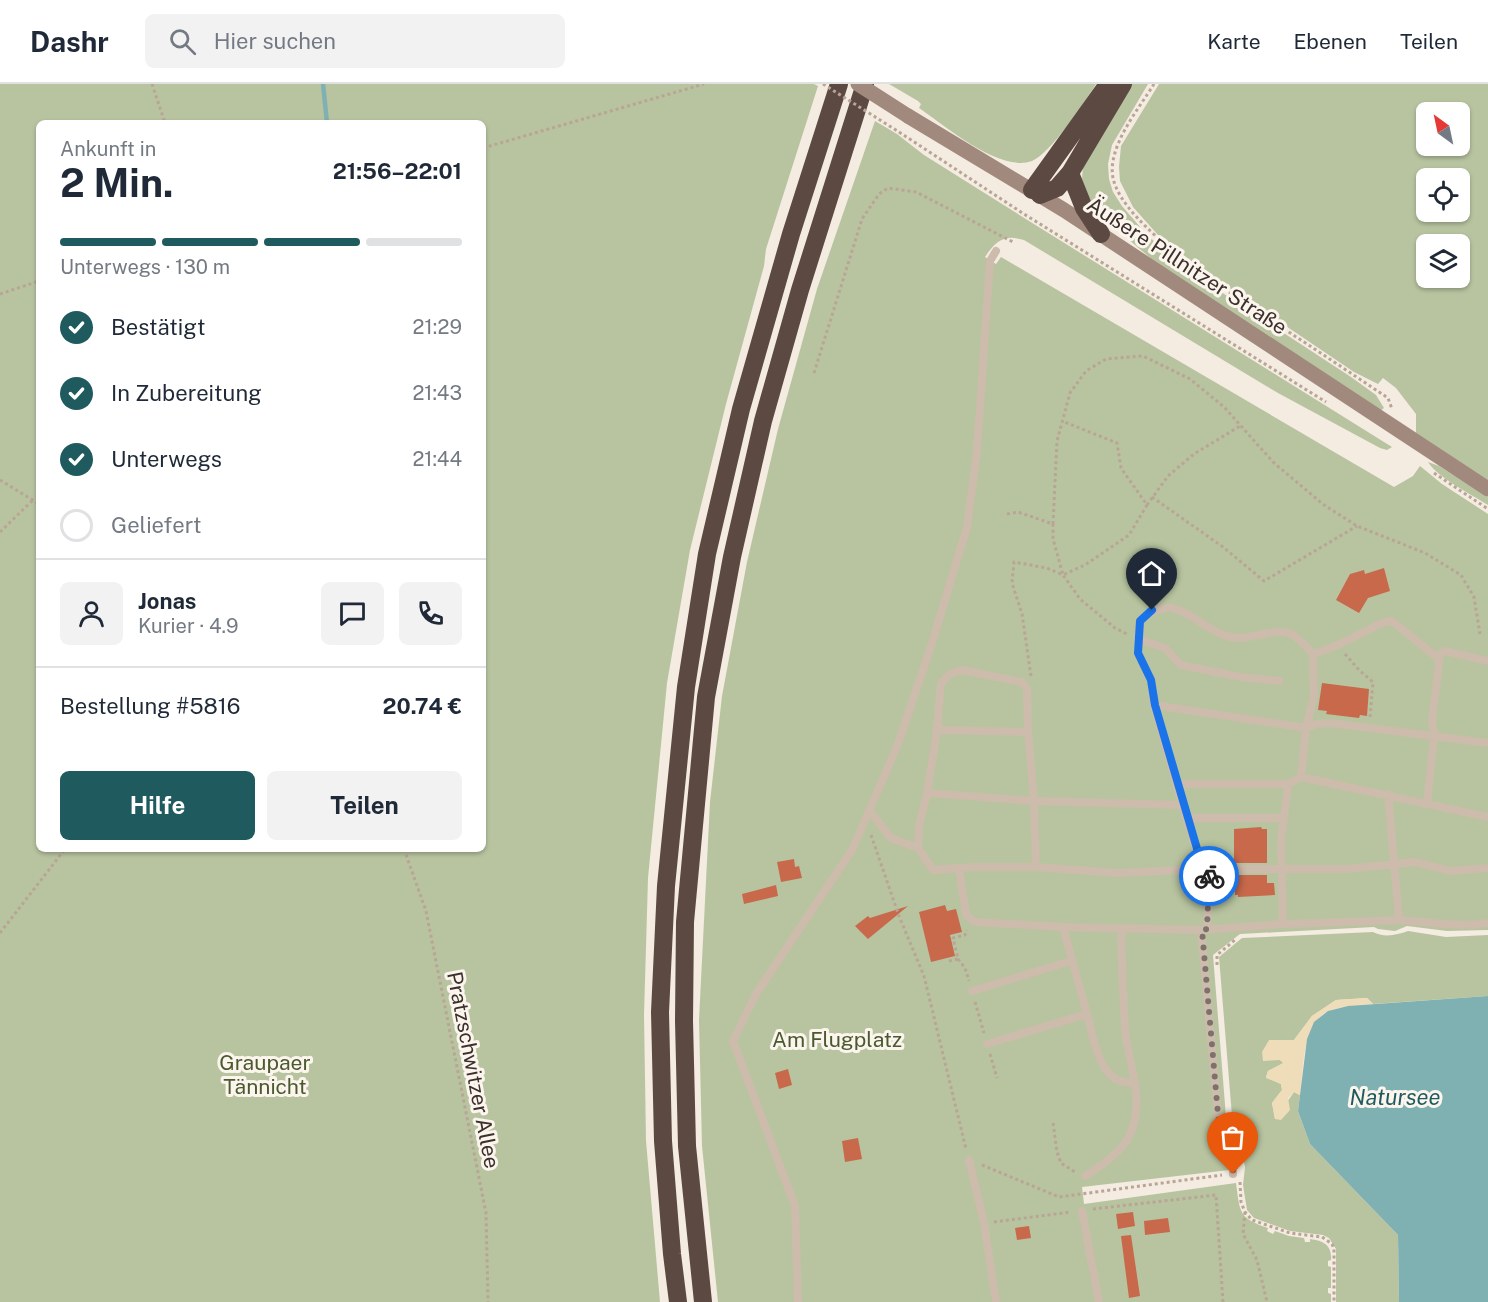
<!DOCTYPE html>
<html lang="de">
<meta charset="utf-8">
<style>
body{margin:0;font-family:"Public Sans",sans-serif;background:#f2f2f3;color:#1f2937;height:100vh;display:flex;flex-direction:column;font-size:22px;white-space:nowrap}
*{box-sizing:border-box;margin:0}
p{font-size:20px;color:#747a83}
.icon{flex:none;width:33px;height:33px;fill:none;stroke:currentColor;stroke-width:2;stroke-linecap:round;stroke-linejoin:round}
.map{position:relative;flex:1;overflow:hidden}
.side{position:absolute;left:36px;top:36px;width:450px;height:732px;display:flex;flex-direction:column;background:#fff;border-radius:9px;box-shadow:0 2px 4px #0004}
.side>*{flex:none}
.needle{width:39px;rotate:327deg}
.controls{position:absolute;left:1416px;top:18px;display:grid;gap:12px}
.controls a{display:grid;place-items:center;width:54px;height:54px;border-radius:9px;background:#fff;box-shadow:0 2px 4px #0004;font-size:30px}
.pin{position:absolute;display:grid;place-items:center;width:51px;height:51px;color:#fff;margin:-62px -26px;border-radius:50% 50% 50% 0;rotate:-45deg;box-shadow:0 0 6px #0007}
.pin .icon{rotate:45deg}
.courier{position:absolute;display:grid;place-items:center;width:60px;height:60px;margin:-30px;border:4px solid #1a73e8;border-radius:50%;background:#fff;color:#222;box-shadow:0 2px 8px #0007}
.headline em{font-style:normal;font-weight:700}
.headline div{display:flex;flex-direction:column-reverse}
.headline{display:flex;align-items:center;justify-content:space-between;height:102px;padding:0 24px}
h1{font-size:39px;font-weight:700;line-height:45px}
.bar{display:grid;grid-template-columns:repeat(4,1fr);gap:9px 6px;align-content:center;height:72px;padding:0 24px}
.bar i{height:8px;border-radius:4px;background:#e0e1e3}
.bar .current{background:#1f5a5e}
.bar p{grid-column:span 4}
.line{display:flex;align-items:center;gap:15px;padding:0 24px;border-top:2px solid #e0e1e3}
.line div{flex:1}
.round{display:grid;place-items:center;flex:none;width:63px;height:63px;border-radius:9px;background:#f2f2f3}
ol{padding:0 24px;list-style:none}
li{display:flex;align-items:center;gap:18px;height:66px}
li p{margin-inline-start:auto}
li .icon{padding:6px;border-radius:50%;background:#1f5a5e;color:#fff;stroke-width:4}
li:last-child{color:#747a83}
li i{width:33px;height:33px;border:3px solid #e0e1e3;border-radius:50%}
.action{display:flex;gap:12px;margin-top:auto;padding:12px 24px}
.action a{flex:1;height:69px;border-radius:9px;background:#1f5a5e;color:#fff;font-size:24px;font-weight:700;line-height:69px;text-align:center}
.action a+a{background:#f2f2f3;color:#1f2937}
header{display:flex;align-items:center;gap:36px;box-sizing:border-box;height:84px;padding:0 30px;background:#fff;border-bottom:2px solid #e0e1e3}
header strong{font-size:28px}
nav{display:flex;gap:33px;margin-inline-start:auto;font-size:21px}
.search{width:420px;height:54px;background:#f2f2f3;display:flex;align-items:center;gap:15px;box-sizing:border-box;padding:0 21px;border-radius:9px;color:#747a83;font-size:22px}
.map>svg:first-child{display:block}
</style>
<header>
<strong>Dashr</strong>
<div class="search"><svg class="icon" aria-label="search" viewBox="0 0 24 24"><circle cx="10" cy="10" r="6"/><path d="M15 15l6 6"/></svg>Hier suchen</div>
<nav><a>Karte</a><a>Ebenen</a><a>Teilen</a></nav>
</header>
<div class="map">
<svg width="1488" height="1218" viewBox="0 0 1488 1218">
<rect width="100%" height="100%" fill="#f4ebe1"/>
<path fill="#b8c4a0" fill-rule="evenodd" d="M0,0h814l4,2 -52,163 -2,17 -38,138 -36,146 -23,133 -19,195 -4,137 2,126 14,161h-660zM39,39h444v726h-444z
M889,0h207c-12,19 -45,69 -64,77 -32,12 -88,-36 -113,-53l2,-4 -3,-3z
M1131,0h17l-36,61 -4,19 1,15 4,13 9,14 25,29 42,36 162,106 25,18 8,13 -4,3 -225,-149 -62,-53 -11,-30 1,-14z
M1159,0h329v397l-72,-48v-19l-20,-26 -13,-10 -5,6 -24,-12 -154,-104 -42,-33 -25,-28 -13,-26 -1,-14 2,-21zM1426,28h34v34h-34zM1426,94h34v34h-34zM1426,160h34v34h-34z
M875,37l22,13 27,21 97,61 371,231 -5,3 -7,-2 -102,-55 -254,-153c-20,-6 -28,1 -39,17l11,7 5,-7 393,230 19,-11 7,-10 22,18 46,30v416l-41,1 -40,-5 -12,5 -17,-2 -4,-2 -134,7 -27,21 13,162 8,22 4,30 -156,18 2,17 152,-21c4,29 2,35 32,45l-1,3 6,3 2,-3 14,5 15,2 1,4h5v-3c14,2 22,6 21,21l-3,1v5l3,1v21h-3v5l3,1v8h-613l-16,-156 -3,-126 11,-218 12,-106 25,-134 31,-133 39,-140z
M1428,378l11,4 49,31v8c-17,-11 -50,-27 -60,-43z
M1408,847l38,6 42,-2v61l-115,8 -6,-6 -31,2 -24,16 -18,24h-10l-4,20 4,3 -16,8 -2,6 15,7 1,6 -10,13 3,16 19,-27 6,3 -2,16 12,33 88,91 1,67h-63v-53l-7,-11 -6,-3 -33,-4 -36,-13 -7,-8 -4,-25 2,-18 -6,-31 -7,-20 -13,-159 23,-19 131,-6c11,6 24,3 35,-1z"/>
<path fill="#efdcb8" d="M1367,914l6,6c-15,1 -29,2 -42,6 -30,11 -27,59 -31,85l-6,-3 -6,6 2,12 -9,10 -6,-1 -3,-16 10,-13 -1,-6 -15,-6 2,-7 15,-8 -3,-3 -17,1 -1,-9 7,-12h25l18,-24 24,-16z"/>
<path fill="#7fb0b2" d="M1488,912v306h-89l-1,-67 -88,-91 -12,-33 9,-72 7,-17 14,-11 20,-5z"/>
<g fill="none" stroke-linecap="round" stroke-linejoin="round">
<path stroke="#7fb0b2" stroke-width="4.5" d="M323,0l4,39"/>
</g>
<path fill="#c8694b" d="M1384,484l6,23 -22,7 -9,15 -23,-13 14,-26 14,-4 1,4z
M1322,599l47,6 -2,27 -7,-1 -1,3 -33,-4 1,-3 -9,-1z
M1261,743l1,2h5v34h-33v-34z
M794,775l1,8 4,-1 3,12 -21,4 -4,-20z
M1238,791h29v8h7l1,12 -37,2v-2h-3v-10l3,-1z
M776,801l2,11 -34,8 -2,-10z
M945,821l2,6 9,-2 6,23 -12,3 5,21 -24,6 -12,-50z
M908,822l-40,33 -13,-13 13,-10 2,2z
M788,985l4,16 -13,4 -4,-16z
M858,1054l4,21 -17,3 -3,-21z
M1133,1128l2,14 -17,3 -2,-15z
M1168,1134l2,14 -25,3 -1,-14z
M1029,1142l2,12 -14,2 -2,-12z
M1131,1151l9,61 -11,2 -8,-62z"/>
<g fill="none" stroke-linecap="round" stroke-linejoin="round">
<path stroke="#b9a596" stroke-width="3" stroke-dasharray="3 3" stroke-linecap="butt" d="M152,0l13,39
M1154,0c-16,26 -47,63 -41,94 10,49 124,119 165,147 37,24 74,49 110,73l4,11
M899,48l125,82 302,188
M483,64l221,-64
M0,210l39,-13
M814,289l48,-154 17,-25 9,-6 28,4 99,51
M1434,389l54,36
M0,396l39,24
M1152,413l71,50 41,34 93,-55
M1147,421l21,-29 26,-22 46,-28
M1007,430l11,-2 35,12v15l10,36 22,-10 44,-30 18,-30 -26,-37 -4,-25 -55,-22
M1053,440l4,-83 13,-48 16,-22 20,-12 37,-3 47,23 34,28 50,56 50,42 33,21 68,27 36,22 13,22 6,37
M0,448l33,-32
M1345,570l14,16 14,12 -3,35
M1031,592l-9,-62 -10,-31 2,-21 33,6 16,7 17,24 35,29 14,7
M871,751l28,81 25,60 42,173
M404,765l22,62 60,302 2,89
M0,849l65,-84
M958,875l7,9 4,13
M949,877l9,-2 -5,-21 12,-3 2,-5
M1217,881v-10l19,-16
M975,918l9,31
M990,970l7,24
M1053,1039l4,29 4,11 14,9
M1231,1040l6,15 3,19
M982,1081l77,32 163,-22
M1240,1098l1,20 4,10 7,8 38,13 32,4 10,7 2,5v53
M1093,1125l123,-14 7,107
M1245,1128l-2,22 14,26 10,42
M994,1138l77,-10"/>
<path stroke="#cdbbac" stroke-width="8" d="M1138,555l27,9 16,17 59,12 39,4
M1313,570l25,-9 44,-22 10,-2 47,38
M1154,621l-3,-25 -13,-27 2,-32c37,-34 54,7 90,16 20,5 45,-12 63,-2 8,5 14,13 20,19l1,42 -8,32 -5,49
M937,646l91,2
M1177,700h111l13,-7 187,40
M1288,700l-4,34h-98l-32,-113 152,23 10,-4 14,-1 158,20
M1388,710l11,126
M1427,719l7,-67 -2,-15 8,-67 5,-3 43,10
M1183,721l-149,-4 2,66 81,6 86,-4
M873,731l18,23 27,10 15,22 40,-3h63
M1186,734l17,51h144l68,-7 35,9 38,-3
M918,764l1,-22 8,-33 10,-63 4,-47 9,-9 11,-4 61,12 5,7 1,43 6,69 -107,-8
M959,784l7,47 9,7 88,5 138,3 84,-6 114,-4 45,4 26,1 18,-2
M1283,840l-2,-84 3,-22
M1207,845l2,-59
M1201,846l20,219 12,21v4
M972,907l99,-30
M1087,930c7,24 12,74 48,68
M987,960l100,-30 -24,-87
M969,1076l15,63 12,79
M1085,1092c17,-11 38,-24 46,-44 14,-33 -3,-69 -6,-103 -2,-34 -3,-67 -4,-101
M1082,1127l17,91
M798,1218l-3,-96 -62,-165 23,-47 96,-144 46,-106 34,-101 35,-116 10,-76 13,-190 6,-10"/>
<path stroke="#a18a7d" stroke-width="15" d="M908,32l156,94 424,279"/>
<path stroke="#5c4a42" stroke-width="18" d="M1070,89l14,35 17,26
M1032,106l76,-106
M1040,111l17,-7 13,-15 53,-89
M678,1218l-6,-48 -9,-113 -3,-129 6,-126 20,-199 21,-133 34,-145 50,-175 48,-150
M703,1218l-16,-156 -3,-125 1,-99 21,-225 26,-140 31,-136 37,-131 65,-206"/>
<path stroke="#b9a596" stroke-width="3" stroke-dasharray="3 3" stroke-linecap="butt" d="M823,0l76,48"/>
<path stroke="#a18a7d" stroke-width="15" d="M858,0l50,32"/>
</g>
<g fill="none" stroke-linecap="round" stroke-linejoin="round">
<path stroke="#7c716b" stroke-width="6" stroke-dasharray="0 10.8" d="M1209,792l-2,53 -5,1 19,219 12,21v4"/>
<path stroke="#1a73e8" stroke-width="8" d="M1152,526l-12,11 -2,32 13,27 4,25 48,164 6,1v6"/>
</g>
<g text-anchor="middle" stroke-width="6" stroke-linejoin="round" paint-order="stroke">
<g font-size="21" fill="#3b302b" stroke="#fbf5ee">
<text transform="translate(1187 182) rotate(33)" y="7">Äußere Pillnitzer Straße</text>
<text transform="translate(473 986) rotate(79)" y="7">Pratzschwitzer Allee</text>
</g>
<g font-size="21" fill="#4a5a2e" stroke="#fbf5ee">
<text x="837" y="963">Am Flugplatz</text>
<text x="265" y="986">Graupaer<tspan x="265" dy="24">Tännicht</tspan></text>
</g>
<g font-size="22" font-style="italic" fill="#1f5a5e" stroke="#fbf5ee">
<text x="1395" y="1021">Natursee</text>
</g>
</g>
</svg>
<div class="controls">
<a><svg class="needle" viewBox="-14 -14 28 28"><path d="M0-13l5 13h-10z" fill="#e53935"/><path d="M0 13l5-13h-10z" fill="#747a83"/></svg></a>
<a><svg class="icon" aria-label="locate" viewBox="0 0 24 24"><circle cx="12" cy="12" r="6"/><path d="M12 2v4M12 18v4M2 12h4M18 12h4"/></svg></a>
<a><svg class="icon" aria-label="layers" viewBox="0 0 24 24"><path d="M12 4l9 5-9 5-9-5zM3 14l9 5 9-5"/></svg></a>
</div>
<div class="pin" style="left:1233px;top:1090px;background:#ea580c"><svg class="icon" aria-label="bag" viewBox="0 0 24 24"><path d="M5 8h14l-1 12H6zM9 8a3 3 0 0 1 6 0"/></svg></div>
<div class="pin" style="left:1152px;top:526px;background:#1f2937"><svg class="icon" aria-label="home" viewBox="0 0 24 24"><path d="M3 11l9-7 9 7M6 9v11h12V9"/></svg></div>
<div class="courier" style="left:1209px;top:792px"><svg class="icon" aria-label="bike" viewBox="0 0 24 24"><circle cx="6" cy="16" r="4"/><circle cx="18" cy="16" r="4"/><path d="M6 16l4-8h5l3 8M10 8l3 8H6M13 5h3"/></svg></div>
<section class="side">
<div class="headline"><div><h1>2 Min.</h1><p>Ankunft in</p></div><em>21:56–22:01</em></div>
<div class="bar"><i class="current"></i><i class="current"></i><i class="current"></i><i></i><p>Unterwegs · 130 m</p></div>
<ol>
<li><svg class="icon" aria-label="check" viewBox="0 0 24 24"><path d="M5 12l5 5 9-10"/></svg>Bestätigt<p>21:29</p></li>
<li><svg class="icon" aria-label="check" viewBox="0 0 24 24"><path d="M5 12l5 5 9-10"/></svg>In Zubereitung<p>21:43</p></li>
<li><svg class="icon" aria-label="check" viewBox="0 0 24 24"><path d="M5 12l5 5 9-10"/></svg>Unterwegs<p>21:44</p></li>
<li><i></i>Geliefert</li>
</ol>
<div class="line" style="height:108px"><a class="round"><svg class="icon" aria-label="person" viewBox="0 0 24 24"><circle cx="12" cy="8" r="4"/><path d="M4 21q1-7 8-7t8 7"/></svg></a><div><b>Jonas</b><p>Kurier · 4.9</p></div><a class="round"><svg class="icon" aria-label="chat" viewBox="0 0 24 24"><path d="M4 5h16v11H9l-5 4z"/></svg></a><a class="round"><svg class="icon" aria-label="phone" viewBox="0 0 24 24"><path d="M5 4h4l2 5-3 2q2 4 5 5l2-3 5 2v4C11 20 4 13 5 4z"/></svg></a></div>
<div class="line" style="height:78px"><div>Bestellung #5816</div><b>20.74 €</b></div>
<div class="action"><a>Hilfe</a><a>Teilen</a></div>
</section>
</div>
